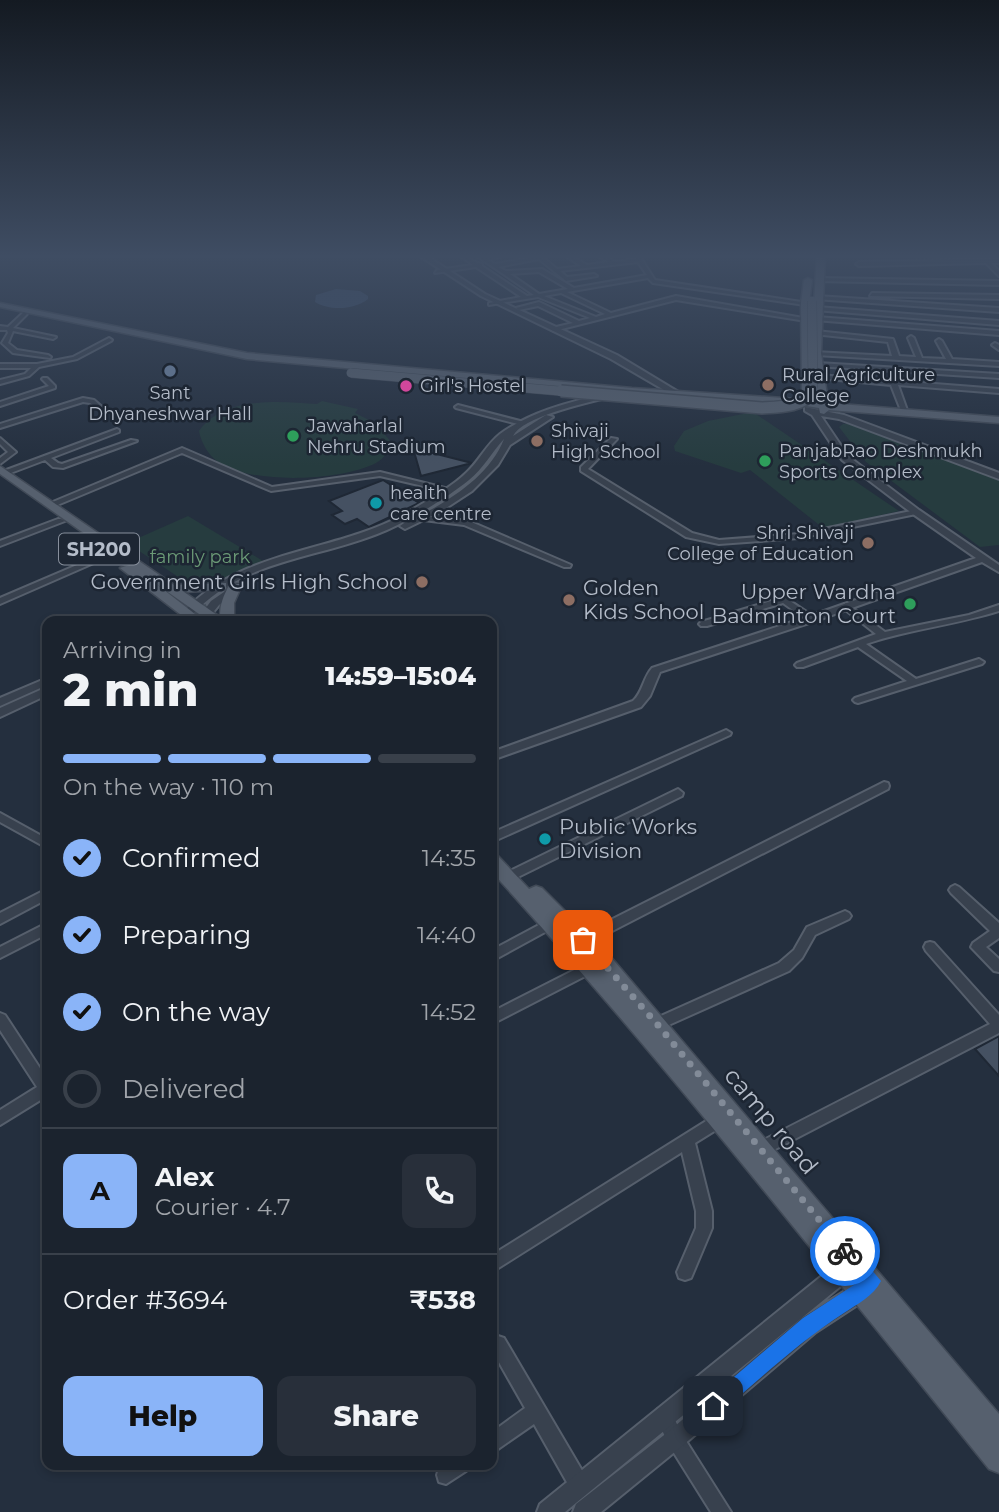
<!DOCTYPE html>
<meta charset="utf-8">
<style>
body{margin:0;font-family:Montserrat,sans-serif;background:#282f3a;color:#f1f3f6;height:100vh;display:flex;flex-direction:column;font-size:26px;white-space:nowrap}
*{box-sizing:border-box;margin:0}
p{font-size:23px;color:#a0a4aa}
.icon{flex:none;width:38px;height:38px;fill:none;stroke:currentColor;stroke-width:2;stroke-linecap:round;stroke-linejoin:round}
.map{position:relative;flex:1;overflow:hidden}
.sheet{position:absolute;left:42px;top:616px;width:455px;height:854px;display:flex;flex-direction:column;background:#1b232e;border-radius:14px;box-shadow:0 4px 10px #0003,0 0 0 2px #39404a}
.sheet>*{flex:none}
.pin{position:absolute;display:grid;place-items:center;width:60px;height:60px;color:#fff;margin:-30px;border-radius:14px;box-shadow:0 4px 10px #0006}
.courier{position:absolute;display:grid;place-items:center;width:70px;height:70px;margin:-35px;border:5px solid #1a73e8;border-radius:50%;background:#fff;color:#222;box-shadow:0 2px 9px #0007}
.head em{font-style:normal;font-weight:800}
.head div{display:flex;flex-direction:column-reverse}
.head{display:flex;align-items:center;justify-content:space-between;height:119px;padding:0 21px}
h1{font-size:46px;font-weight:800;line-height:52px}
.bar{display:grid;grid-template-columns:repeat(4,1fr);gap:10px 7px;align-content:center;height:84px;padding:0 21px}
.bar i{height:9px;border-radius:5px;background:#39404a}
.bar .selected{background:#8ab4f8}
.bar p{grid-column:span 4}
.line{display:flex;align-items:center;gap:18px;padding:0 21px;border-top:2px solid #39404a}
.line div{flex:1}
.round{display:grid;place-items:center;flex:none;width:74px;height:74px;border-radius:14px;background:#282f3a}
ol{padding:0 21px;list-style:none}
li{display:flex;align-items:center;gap:21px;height:77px}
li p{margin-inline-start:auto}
li .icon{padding:7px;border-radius:50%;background:#8ab4f8;color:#111;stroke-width:4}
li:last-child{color:#a0a4aa}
li i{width:38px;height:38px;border:4px solid #39404a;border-radius:50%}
.cta{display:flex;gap:14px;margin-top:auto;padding:14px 21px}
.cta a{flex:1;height:80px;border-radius:14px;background:#8ab4f8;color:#111;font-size:28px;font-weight:800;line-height:80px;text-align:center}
.cta a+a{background:#282f3a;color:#f1f3f6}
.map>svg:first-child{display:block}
</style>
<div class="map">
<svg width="999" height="1512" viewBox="0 0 999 1512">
<rect width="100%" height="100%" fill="#242f3e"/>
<path fill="#263c3f" d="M322,401l36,8 -3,4 20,10 16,19c-3,10 -6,16 -15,21 -34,18 -126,22 -158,-1 -10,-7 -17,-20 -19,-31 24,-35 81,-30 118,-27z
M753,412l146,99 -76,17 -73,-58 -9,3 -66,-22 -1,-5 10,-15 24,-10z
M843,424h6l150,54v67l-19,2 -114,-85 -27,-35z
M188,516l75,45 -62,31 -74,-49z"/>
<path fill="#394c67" d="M336,289l24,2 8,5v3c-14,11 -38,12 -53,3l1,-7z"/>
<path fill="#455162" stroke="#1f2835" stroke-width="2" d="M413,448l59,15 -51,13z
M383,480l36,23 -50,24 -12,-8 -12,5 -13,-9 10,-4 -13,-10z
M999,1036v40l-24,-27z"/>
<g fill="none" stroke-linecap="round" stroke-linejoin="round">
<g stroke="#565f6c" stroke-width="4">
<path id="minor" d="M458,254c9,0 15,9 24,10v2l45,30 7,-1 -60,-41h5l5,3 28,-3 -24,6 7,4 41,-7 -2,-3 10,2v2l13,11 24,-3 -18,-12h5l19,11 22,-3 -14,-8h6l14,8 21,-3v-5h4l2,6 13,20 153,23 -3,2 -152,-22 -5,-5 -81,14 44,21 65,-17 133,23 -3,2 -130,-21 -122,31 -2,-1v-2l21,-5 -35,-17 -19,4 -3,-2 23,-6 40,19 11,-3 -52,-21 -49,8v-2l32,-6 -45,-30 -41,6 2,-3 36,-5zM539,259l27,22 31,-5 -3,-2 -27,3 -7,-6 78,-9 9,13 -73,13 -32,-19 -36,2 -8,-4zM539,272l29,17 -29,5 -29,-20zM561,293l44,21 -9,3 -52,-21z
M999,259v4h-8l8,8v5l-13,-13 -127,3 -3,-2 3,-2z
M818,278l181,3v4l-183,-4z
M872,293l127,2v4l-129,-3z
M817,296l182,12v4l-184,-13v-2z
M817,307l182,14v4l-184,-15 -1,-1z
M24,312l3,2 -14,14 43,9 -3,2 -40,-8 -5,12 9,7 31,5 3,2 -1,1 -37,-5 -11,-10 6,-10 -1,-3h-7v-4l8,1z
M817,317l182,14v4l-184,-15v-2z
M816,331l77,8 6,17 17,1 -8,-19 3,-2 3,2 8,20 24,1 -10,-18 3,-2 3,2 10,18 47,3v4l-183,-11 -3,-2 1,-1 78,4 -4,-14 -74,-8 -1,-1z
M109,338l3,2 -1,1 -34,18 -38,8 -10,9 -29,8v-4l25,-6 6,-6h-31v-4h37l36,-7z
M995,343l4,2v5l-7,-5z
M818,363l181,11v4l-183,-12 -1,-1z
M819,375l180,14v4l-101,-8 10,28 -3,2 -3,-2 -11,-28 -74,-7 -1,-1z
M43,378h4l8,8v2l-55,18v-4l49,-16 -7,-7z
M83,398l11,2 8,7 -5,1 -7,-5 -7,-1 -83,26v-4z
M458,405l66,17 1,1 -3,2 -66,-17 -1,-1z
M117,429l2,1v2l-68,26 7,5 4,1 69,-24 6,1 -74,27 -10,-1 -8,-7 -37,14 -7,-2z
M0,438l16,14 -16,12v-6l8,-6 -8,-8z
M611,438l6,1 -29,30 104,64 27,7 80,-6 117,-24 4,2 -4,2 -117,24 -80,6 -33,-7 -105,-66v-4z
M182,448l90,39 108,-15 73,18 -4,2 -69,-16 -109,15 -89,-38 -127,53h-6l-1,-2z
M404,514l65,7 102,44 -1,2h-6l-100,-42 -57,-7h-3z
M58,519h3l4,2 -65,25v-5z
M105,553h6l1,2 -112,49v-6z
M784,597l30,20 1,2 -1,2h-6l-25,-18 -76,23h-6l-2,-2 2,-2z
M846,603l39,29 84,-17 30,-10v6c-44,14 -90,18 -133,33l50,35 63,-20 5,3 -2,2 -124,39 -3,-1 -2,-2 2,-2 52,-17 -49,-34 -55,20h-6l-2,-2 2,-2 79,-29 -33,-26 -1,-2z
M726,730l5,3 -1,2 -238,107v-9z
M884,782l4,1 1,3 -1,3 -301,155 -4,1 -4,-1 -2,-4 2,-4z
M678,789l5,4 -1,3 -162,80 -4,2 -4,-2 -2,-3 2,-3z
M0,813l47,26v9l-47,-26z
M955,885l4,2 40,36v15l-13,9 13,12v13l-5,-1 -23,-24 2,-4 17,-12 -39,-38 -2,-3 2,-3z
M47,889v10l-47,25v-11z
M845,911l4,2 2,3 -2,3 -34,16 -13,23 -13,13 -127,57 -5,2 -5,-2 -2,-4 2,-4 127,-57 15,-13 13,-23z
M552,918l4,2 2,3 -2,3 -64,35v-11z
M47,923v11l-47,24v-11z
M930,942l4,1 65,72v18l-237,123 -5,2 -5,-2 -2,-5 2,-5 238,-122 -64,-73 -2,-4 2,-4z
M588,963l5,1 1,4 -1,4 -101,52v-12z
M0,1013l5,2 42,64v17l-47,29v-15l37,-23 -37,-57z
M719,1113l5,2 2,5 -2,5 -29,18 17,68v17l-21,50 -6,2 -6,-2 -2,-6 19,-44v-17l-14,-59 -190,120v-17z
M498,1336l6,2 83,141 2,7 -2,7 -7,2 -7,-2 -39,-69 -36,25 -6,3v-20l33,-24 -33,-58v-12z
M664,1406l6,3 11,24 50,79h-20l-42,-67 -14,-30 3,-6z
M445,1465h24l-3,6 -20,13 -7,-2 -2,-7 2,-7z"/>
</g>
<g stroke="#565f6c" stroke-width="4">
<path id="tertiary" d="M417,254h7l61,40 132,61 73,44 -7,2 -72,-42 -130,-63z
M603,394h3v4c-21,5 -84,19 -93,38l33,-21 7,2 -43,28 -12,20 -26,26 -32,21 -35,17 -5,-3c10,-8 23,-12 34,-18 28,-16 58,-38 70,-69 -12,13 -21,30 -35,41 -22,18 -65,44 -92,54 -69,27 -137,25 -191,87h-10c56,-72 153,-66 227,-106 16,-9 50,-29 62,-41 13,-11 21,-29 35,-40 30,-22 67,-31 103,-40z
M805,407l39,8 155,58v6l-160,-60 -18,-3 27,40 71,54 80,55v7l-17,-10 -167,59 -155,51 -10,24 -9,11 -149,53v-8l141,-51c10,-9 10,-23 19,-33l155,-51 169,-59 -63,-44 -71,-54 -30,-45 -7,-4z
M237,583l4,1v4l-22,17 -13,16h-10l15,-20z
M47,678v7l-47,21v-8z
M47,687v8l-47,22v-9z
M846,1260l7,2 2,7 -2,7 -288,236h-28l3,-8 299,-242z
M864,1279l7,3 3,7 -3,7 -55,36 -134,114 -81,66h-28l3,-8 92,-72 134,-114z"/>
</g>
<g stroke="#414a57" stroke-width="3">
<path id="primary" d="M817,254h8l-4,99 7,50 171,14v6l-170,-13 -5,4 -4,-1 -1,-5 -18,-3 -169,-11 -385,-35 -247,-52v-4l247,50 385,35 166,11 4,-7 -1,-89 3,-23 4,-2 4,2 -3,23 3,89 -5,8 11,2 -7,-49z
M0,466l174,119 52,-2v6l-5,1 -37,2 36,25c0,-13 3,-21 10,-33h10l1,3 -7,16v18h-25l-54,-38 49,38h-15l-69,-53 9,-3 -129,-91z
M492,854l6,2 31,33 7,-3 6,2 68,68 389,458v59l-10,-4c-163,-201 -323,-406 -497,-597z"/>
</g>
<use href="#minor" fill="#38414e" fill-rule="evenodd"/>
<use href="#tertiary" fill="#38414e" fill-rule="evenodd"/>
<use href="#primary" fill="#56606e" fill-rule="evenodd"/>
<g stroke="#414a57" stroke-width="10" stroke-linecap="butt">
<path id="primary-bridge-far1" d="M812,301l1,92
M351,373l231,20"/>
</g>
<g stroke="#414a57" stroke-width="14" stroke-linecap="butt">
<path id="primary-bridge" d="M561,391l201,17c19,-1 41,-1 51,-17"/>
</g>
<use href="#primary-bridge-far1" stroke="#56606e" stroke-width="9"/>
<use href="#primary-bridge" stroke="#56606e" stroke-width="11"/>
</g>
<linearGradient id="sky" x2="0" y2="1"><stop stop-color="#141a22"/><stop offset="0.55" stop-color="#3f4d63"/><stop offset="1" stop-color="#3f4d63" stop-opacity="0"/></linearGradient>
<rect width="999" height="466" fill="url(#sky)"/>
<path fill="#1a73e8" d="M845,1243l6,2 30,36c-7,15 -24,23 -37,32 -45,29 -83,65 -124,100l-7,3 -6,-3 -3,-7 3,-6 96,-82 57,-37 -24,-30 3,-6z"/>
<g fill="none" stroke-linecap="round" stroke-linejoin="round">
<path stroke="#828b98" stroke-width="7" stroke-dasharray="0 12.6" d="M583,940l74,84 188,227"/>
</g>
<circle fill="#5c6f8a" stroke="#1d2633" stroke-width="2.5" cx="170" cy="371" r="7"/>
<g fill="#8d6e63" stroke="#1d2633" stroke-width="2.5">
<circle cx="768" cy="385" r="7"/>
<circle cx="537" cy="441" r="7"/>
<circle cx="868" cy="543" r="7"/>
<circle cx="422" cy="582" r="7"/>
<circle cx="569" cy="600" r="7"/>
</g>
<circle fill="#d1479c" stroke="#1d2633" stroke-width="2.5" cx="406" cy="386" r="7"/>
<g fill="#2e9e5b" stroke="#1d2633" stroke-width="2.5">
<circle cx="293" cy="436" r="7"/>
<circle cx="765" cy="461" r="7"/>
<circle cx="910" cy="604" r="7"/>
</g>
<g fill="#0f9aa8" stroke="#1d2633" stroke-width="2.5">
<circle cx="376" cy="503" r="7"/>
<circle cx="545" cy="839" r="7"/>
</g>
<g text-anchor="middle" stroke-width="5" stroke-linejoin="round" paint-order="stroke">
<g font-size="18" fill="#b4bcc9" stroke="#1d2633" text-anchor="start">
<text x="782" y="381">Rural Agriculture<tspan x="782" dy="21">College</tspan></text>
<text x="420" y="392">Girl's Hostel</text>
<text x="170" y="399" text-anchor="middle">Sant<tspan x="170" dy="21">Dhyaneshwar Hall</tspan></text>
<text x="307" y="432">Jawaharlal<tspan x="307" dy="21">Nehru Stadium</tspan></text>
<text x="551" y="437">Shivaji<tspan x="551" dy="21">High School</tspan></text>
<text x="779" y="457">PanjabRao Deshmukh<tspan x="779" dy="21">Sports Complex</tspan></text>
<text x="390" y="499">health<tspan x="390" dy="21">care centre</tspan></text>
<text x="854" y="539" text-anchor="end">Shri Shivaji<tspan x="854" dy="21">College of Education</tspan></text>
</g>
<g font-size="18" fill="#6b9a76" stroke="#1d2633">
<text x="200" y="563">family park</text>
</g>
<rect fill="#1d2633" stroke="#878f9c" stroke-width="2" x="59" y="533.5" width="80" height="31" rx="5"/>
<g font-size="19" font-weight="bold" fill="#b4bcc9">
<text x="99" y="556">SH200</text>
</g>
<g font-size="21" fill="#b4bcc9" stroke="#1d2633" text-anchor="end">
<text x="408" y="589">Government Girls High School</text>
<text x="583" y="595" text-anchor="start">Golden<tspan x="583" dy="24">Kids School</tspan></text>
<text x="896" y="599">Upper Wardha<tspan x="896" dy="24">Badminton Court</tspan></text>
<text x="559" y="834" text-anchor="start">Public Works<tspan x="559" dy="24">Division</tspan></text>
</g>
<g font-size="24" fill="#b4bcc9" stroke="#1d2633">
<text transform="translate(771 1121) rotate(50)" y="8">camp road</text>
</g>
</g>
</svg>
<div class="pin" style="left:583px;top:940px;background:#ea580c"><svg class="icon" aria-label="bag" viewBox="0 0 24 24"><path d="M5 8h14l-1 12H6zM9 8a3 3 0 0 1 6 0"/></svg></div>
<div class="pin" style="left:713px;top:1406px;background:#1f2937"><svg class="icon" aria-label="home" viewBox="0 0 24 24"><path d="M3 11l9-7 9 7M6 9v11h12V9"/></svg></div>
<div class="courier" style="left:845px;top:1251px"><svg class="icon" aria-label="bike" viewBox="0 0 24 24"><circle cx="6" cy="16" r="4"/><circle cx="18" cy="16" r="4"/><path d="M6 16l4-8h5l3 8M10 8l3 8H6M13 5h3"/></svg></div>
<section class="sheet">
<div class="head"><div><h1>2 min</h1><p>Arriving in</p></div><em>14:59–15:04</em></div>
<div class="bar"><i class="selected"></i><i class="selected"></i><i class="selected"></i><i></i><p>On the way · 110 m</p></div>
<ol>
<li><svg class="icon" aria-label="check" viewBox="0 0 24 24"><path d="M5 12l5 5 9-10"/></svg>Confirmed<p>14:35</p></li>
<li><svg class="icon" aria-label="check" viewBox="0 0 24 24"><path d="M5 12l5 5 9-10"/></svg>Preparing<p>14:40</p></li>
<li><svg class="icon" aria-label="check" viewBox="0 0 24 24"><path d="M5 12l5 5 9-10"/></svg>On the way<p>14:52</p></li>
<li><i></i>Delivered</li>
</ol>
<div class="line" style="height:126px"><b class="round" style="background:#8ab4f8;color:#111">A</b><div><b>Alex</b><p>Courier · 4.7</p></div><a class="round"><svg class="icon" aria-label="phone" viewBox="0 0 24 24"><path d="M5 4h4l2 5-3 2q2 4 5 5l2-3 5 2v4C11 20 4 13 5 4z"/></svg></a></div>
<div class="line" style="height:91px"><div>Order #3694</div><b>₹538</b></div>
<div class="cta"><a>Help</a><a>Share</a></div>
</section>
</div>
